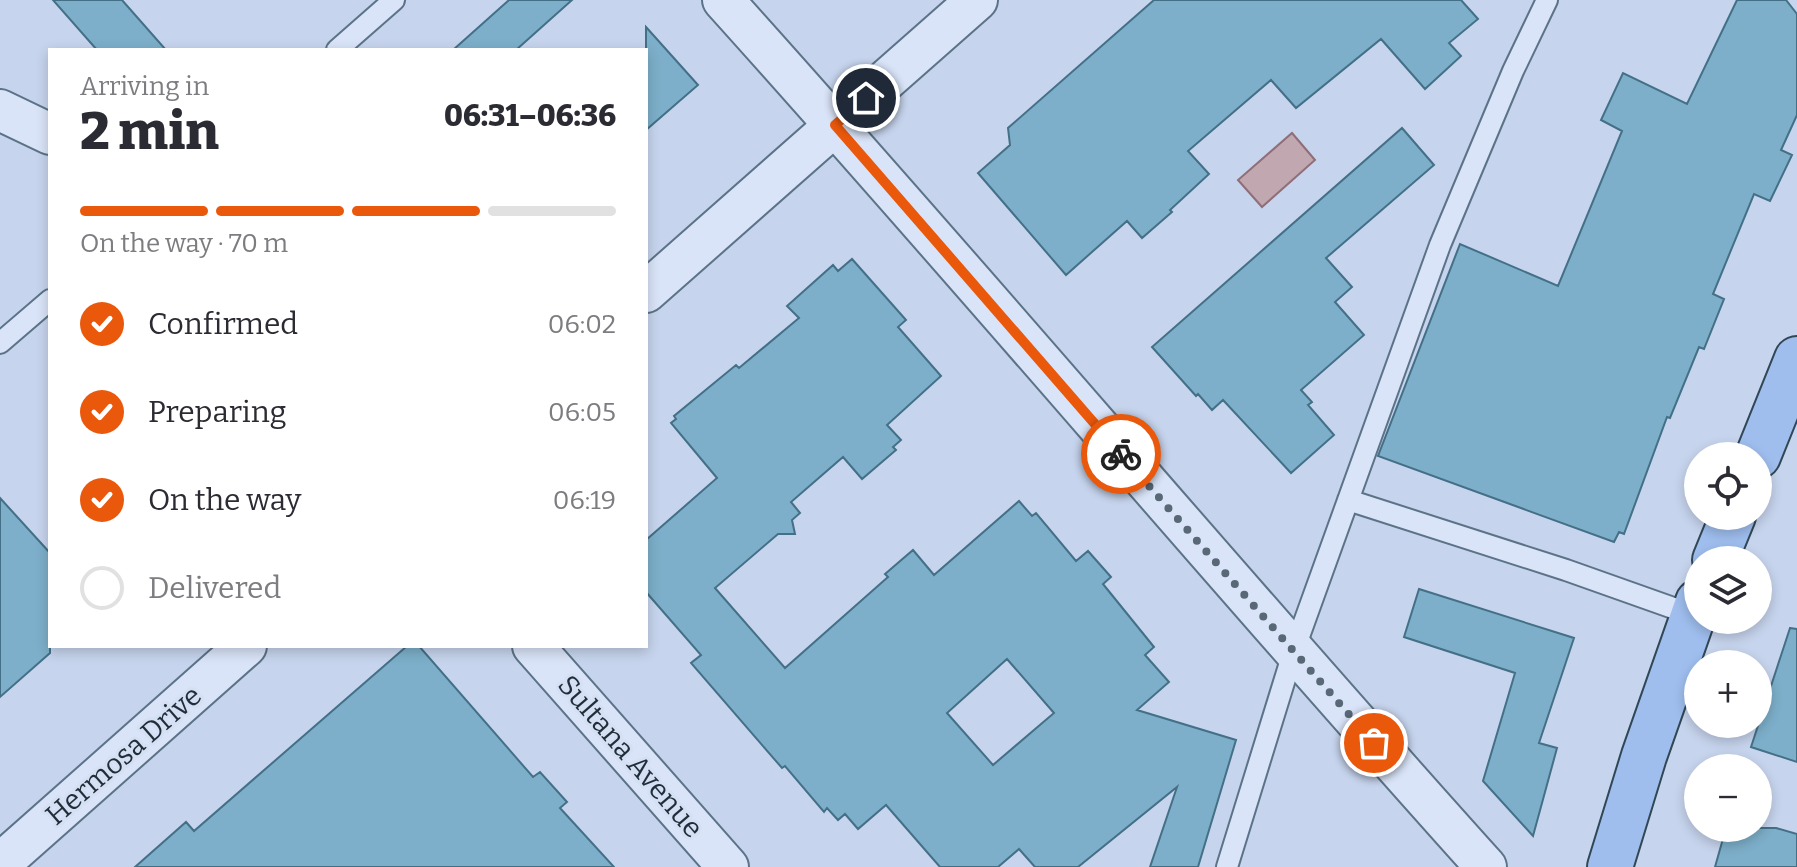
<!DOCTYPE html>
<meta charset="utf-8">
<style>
body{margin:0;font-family:Bitter,serif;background:#f7f7f7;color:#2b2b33;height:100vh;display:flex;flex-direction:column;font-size:30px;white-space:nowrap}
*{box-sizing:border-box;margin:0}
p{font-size:26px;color:#7c7c81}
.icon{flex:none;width:44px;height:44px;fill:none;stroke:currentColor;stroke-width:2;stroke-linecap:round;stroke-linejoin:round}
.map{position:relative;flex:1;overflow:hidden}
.side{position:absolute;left:48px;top:48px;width:600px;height:600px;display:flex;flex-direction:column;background:#fff;border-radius:0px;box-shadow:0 4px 12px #0003}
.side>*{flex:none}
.fabs{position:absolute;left:1684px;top:442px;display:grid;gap:16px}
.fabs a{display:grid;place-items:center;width:88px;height:88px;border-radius:50%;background:#fff;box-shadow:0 4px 12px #0003;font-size:40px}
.pin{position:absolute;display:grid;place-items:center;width:68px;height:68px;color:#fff;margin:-34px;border:4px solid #fff;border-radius:50%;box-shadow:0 2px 8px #0007}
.courier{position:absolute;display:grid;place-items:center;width:80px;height:80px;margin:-40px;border:6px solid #ea580c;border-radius:50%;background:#fff;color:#222;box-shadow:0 2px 10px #0007}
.headline em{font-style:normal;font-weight:800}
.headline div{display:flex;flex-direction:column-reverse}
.headline{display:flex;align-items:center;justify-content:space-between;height:136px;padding:0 32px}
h1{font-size:52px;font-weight:800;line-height:60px}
.bar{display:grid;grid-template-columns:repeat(4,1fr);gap:12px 8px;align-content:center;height:96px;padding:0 32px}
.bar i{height:10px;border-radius:6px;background:#e1e1e2}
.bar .active{background:#ea580c}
.bar p{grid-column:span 4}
ol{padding:0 32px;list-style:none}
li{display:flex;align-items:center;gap:24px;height:88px}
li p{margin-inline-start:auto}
li .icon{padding:8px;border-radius:50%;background:#ea580c;color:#fff;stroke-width:4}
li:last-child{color:#7c7c81}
li i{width:44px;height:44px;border:4px solid #e1e1e2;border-radius:50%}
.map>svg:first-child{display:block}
</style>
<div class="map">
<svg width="1797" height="867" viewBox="0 0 1797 867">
<rect width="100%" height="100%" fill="#c6d4ed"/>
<path fill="#c0a7b0" stroke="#8f6e78" stroke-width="2" d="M1292,133l23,27 -53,47 -24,-27z"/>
<path fill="#7dafca" stroke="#437086" stroke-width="2" fill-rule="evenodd" d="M53,0h69l44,50h-69z
M509,0h63l-56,50h-63z
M1154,0h307l17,19 -29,24 12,13 -36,33 -44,-50 -85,69 -25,-28 -83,71 21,23 -39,36 2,2 -30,26 -15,-17 -61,54 -88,-102 32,-28 -2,-17z
M1737,0h49l11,14v101l-16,35 11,5 -22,46 -16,-7 -41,100 11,5 -20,50 -5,-2 -29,71 -3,-1 -43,117 -5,-2 -5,10 -236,-86 82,-212 98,42 64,-155 -21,-11 22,-47 64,31z
M646,27l52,58 -52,45z
M1402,128l32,37 -108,93 26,29 -17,15 29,33 -63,55 11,12 -4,3 26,30 -43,38 -68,-73 -11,10 -14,-16 -2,2 -44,-49z
M852,259l54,61 -8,7 43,49 -54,49 14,15 -8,7 3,3 -34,29 -19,-22 -52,45 9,11 -8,7 3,14h-17l-63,54 70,80 103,-91 -3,-3 28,-24 21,25 85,-74 13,15 4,-3 40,48 12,-10 23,26 -8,7 51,63 -9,8 24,27 -32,28 99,30 -38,127h-48l27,-80 -99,80h-43l-16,-18 -21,18h-58l-54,-62 -28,24 -13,-15 -7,6 -11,-12 -3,4 -39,-46 -3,2 -91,-105 10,-8 -55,-63v-52l71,-62 -46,-55 5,-4 -2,-3 62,-51 3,3 60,-50 -12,-12 46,-41 5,6zM1007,659l47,54 -61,52 -46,-52z
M0,498l50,55v100l-50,44z
M1419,589l155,49 -35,105 18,5 -24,88 -50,-55 32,-108 -111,-36z
M1790,628l7,1v133l-46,-15z
M407,646h12l114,131 7,-5 27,30 -7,6 54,59h-479l51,-45 8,9z
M1726,828h50l21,6v33h-82z"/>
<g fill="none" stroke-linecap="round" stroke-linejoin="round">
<g stroke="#5c7387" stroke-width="24">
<path id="lane" d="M337,50l57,-50
M0,343l50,-43
M1348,500l218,70 127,45
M1227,867l66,-214 147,-408 73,-174 34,-71"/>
</g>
<g stroke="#5c7387" stroke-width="44">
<path id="street" d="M723,0c258,286 505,581 763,867
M0,110l50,24
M646,292l331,-292
M533,646l195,221
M0,864l246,-218"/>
</g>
<g stroke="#304755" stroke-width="48">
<path id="primary" d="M1758,456l39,-97
M1715,560l18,-44
M1610,867l34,-111 54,-154"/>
</g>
<use href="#lane" stroke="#d9e4f8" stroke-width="20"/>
<use href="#street" stroke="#d9e4f8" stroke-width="40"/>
<use href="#primary" stroke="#9fbeee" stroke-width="44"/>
</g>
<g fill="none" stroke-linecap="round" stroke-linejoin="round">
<path stroke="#596877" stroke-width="8" stroke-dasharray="0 14.4" d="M1121,454l253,289"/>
<path stroke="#ea580c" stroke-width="10" d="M866,98l-31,27 286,329"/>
</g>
<g text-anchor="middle" stroke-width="6" stroke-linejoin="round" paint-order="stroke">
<g font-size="28" fill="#1f2e38" stroke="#d5e0f4">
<text transform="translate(123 755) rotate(-41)" y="10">Hermosa Drive</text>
<text transform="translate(631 756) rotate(49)" y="10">Sultana Avenue</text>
</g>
</g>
</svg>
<div class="fabs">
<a><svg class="icon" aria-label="locate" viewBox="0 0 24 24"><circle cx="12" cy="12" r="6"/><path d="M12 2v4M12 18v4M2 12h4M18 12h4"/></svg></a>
<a><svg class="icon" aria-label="layers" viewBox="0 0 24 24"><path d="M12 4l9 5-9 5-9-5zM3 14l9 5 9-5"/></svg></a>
<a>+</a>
<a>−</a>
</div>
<div class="pin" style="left:1374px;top:743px;background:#ea580c"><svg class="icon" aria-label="bag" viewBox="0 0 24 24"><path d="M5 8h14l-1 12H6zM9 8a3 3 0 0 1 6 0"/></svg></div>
<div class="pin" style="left:866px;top:98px;background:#1f2937"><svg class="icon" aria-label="home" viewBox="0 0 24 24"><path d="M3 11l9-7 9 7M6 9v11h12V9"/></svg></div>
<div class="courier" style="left:1121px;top:454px"><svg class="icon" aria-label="bike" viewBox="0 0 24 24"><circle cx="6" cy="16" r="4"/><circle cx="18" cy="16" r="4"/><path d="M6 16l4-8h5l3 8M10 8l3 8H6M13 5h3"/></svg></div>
<section class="side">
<div class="headline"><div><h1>2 min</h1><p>Arriving in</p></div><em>06:31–06:36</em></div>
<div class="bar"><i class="active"></i><i class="active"></i><i class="active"></i><i></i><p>On the way · 70 m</p></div>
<ol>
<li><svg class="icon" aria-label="check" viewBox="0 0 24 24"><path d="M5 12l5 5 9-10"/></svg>Confirmed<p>06:02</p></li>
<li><svg class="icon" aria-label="check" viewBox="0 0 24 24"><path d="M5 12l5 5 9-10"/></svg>Preparing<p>06:05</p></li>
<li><svg class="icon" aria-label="check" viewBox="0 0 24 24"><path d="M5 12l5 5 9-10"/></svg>On the way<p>06:19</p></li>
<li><i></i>Delivered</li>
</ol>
</section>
</div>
